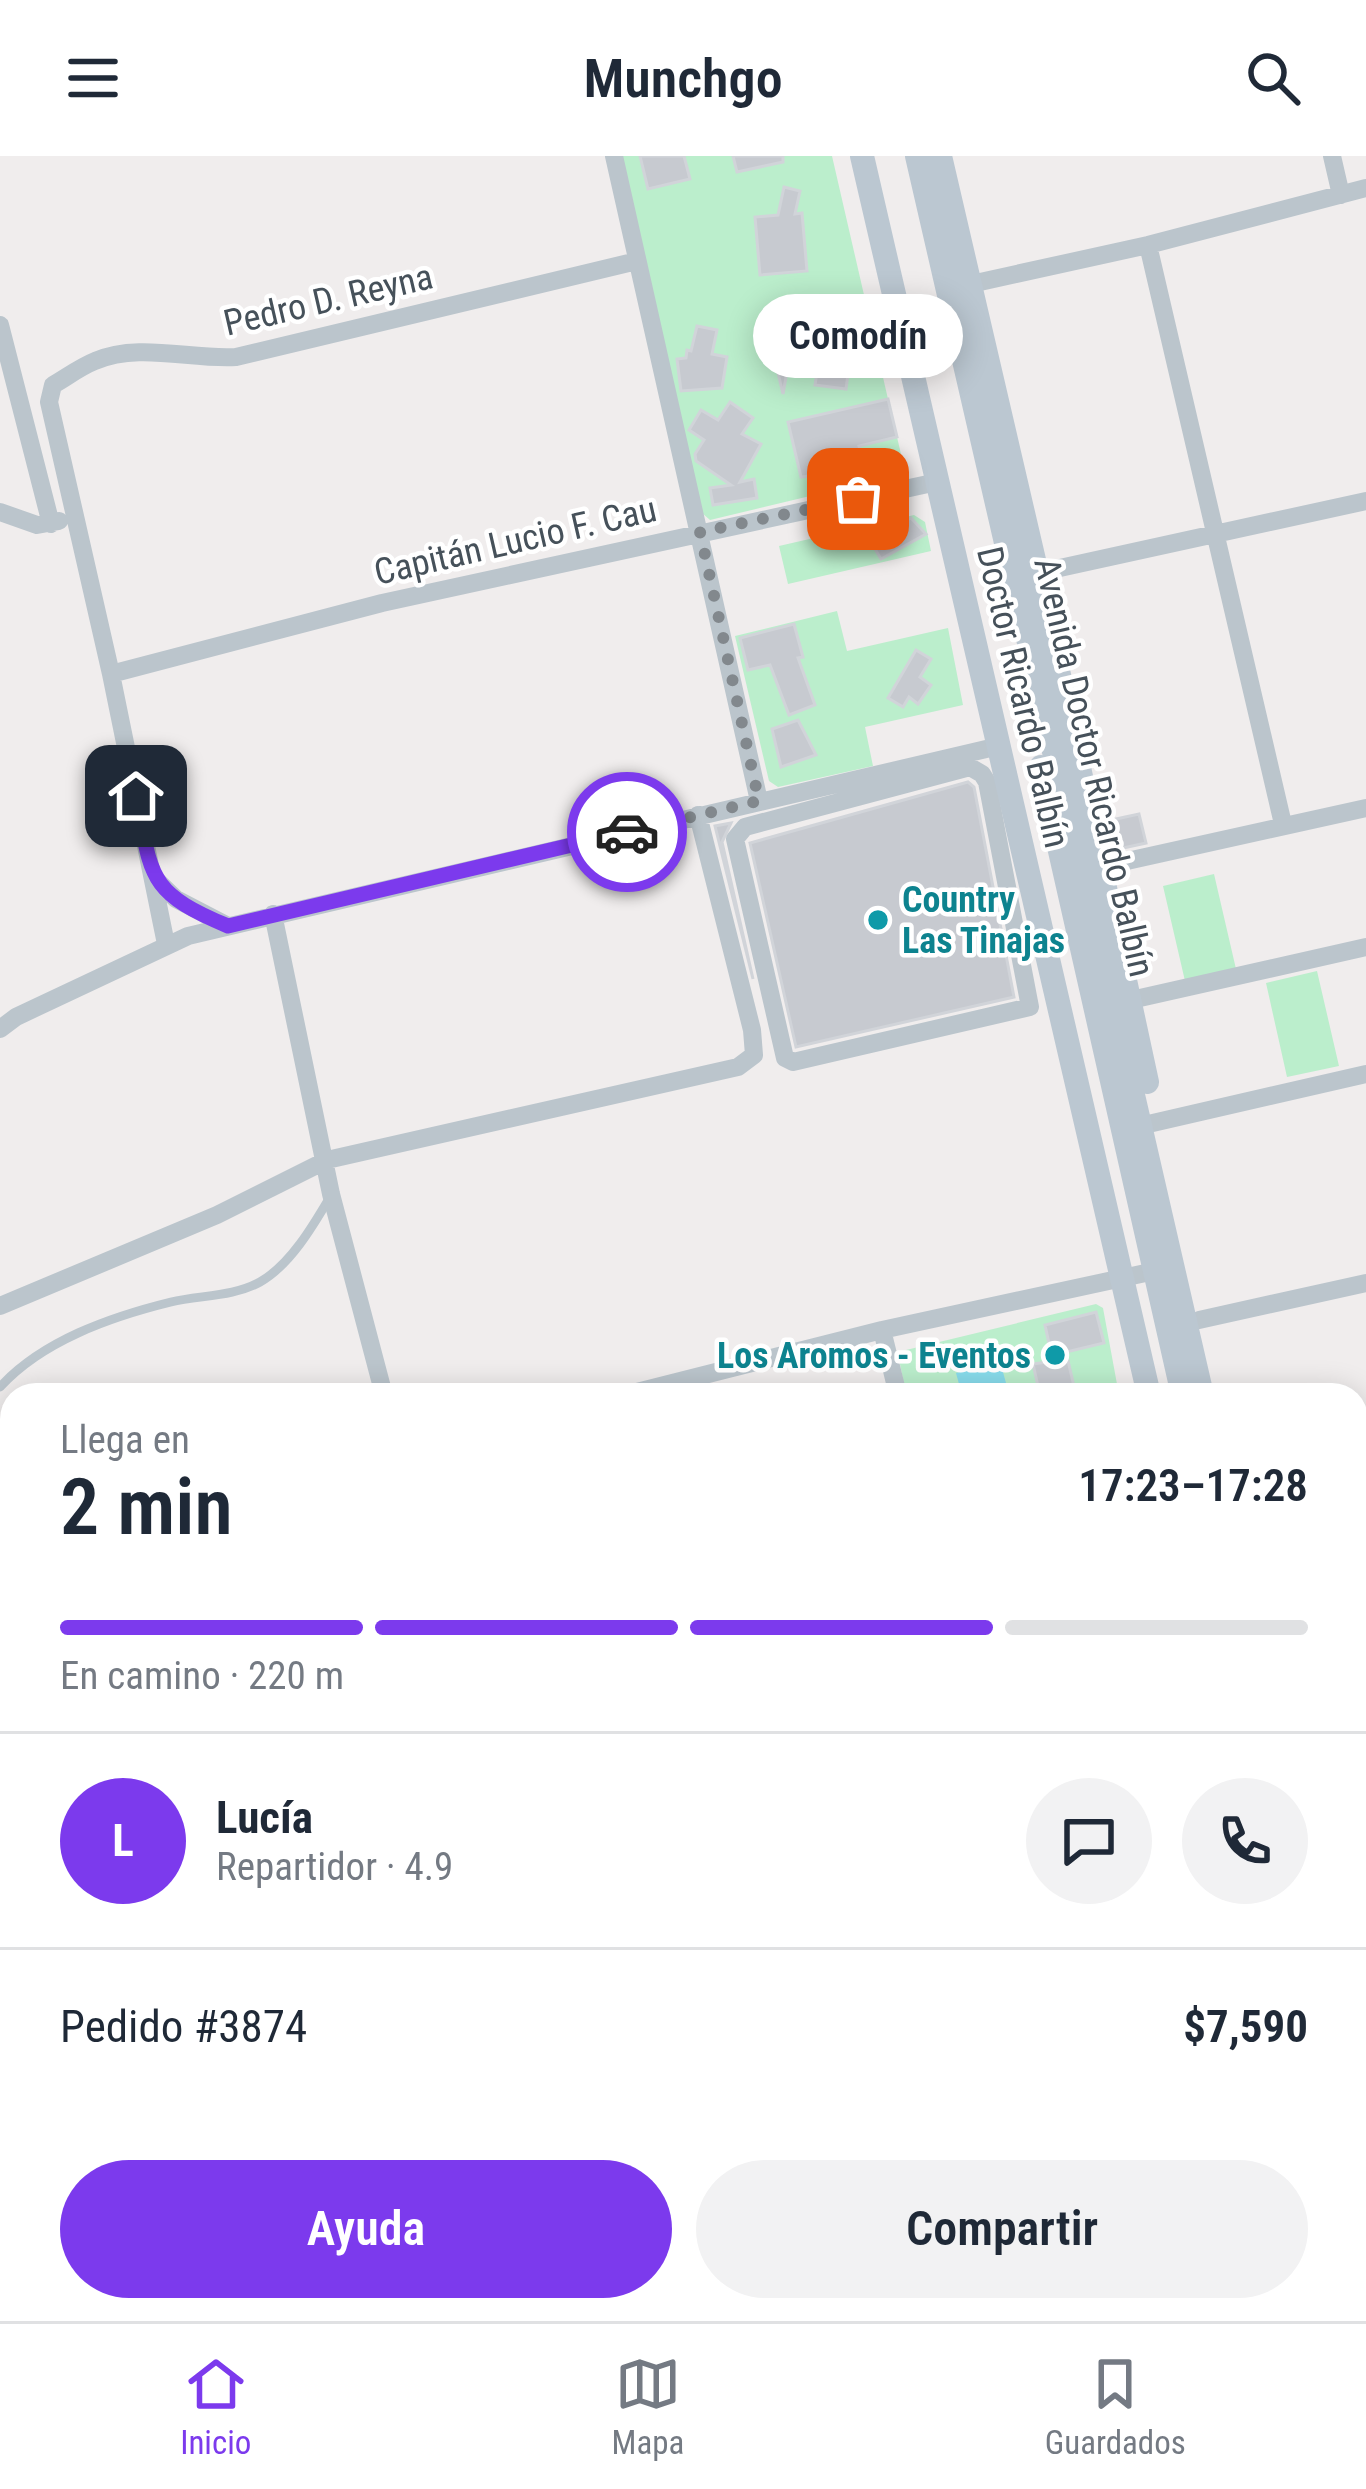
<!DOCTYPE html>
<html lang="es">
<meta charset="utf-8">
<style>
body{margin:0;font-family:"Roboto Condensed",sans-serif;background:#f2f2f3;color:#1f2937;height:100vh;display:flex;flex-direction:column;font-size:45px;white-space:nowrap}
*{box-sizing:border-box;margin:0}
p{font-size:39px;color:#747a83}
.icon{flex:none;width:66px;height:66px;fill:none;stroke:currentColor;stroke-width:2;stroke-linecap:round;stroke-linejoin:round}
.map{position:relative;flex:1;overflow:hidden}
.side{position:absolute;left:0px;top:1227px;width:1368px;height:939px;display:flex;flex-direction:column;background:#fff;border-radius:36px 36px 0 0;box-shadow:0 6px 30px #0003}
.side>*{flex:none}
.pin{position:absolute;display:grid;place-items:center;width:102px;height:102px;color:#fff;margin:-51px;border-radius:24px;box-shadow:0 6px 18px #0006}
.courier{position:absolute;display:grid;place-items:center;width:120px;height:120px;margin:-60px;border:9px solid #7c3aed;border-radius:50%;background:#fff;color:#222;box-shadow:0 3px 15px #0007}
.bubble{position:absolute;height:84px;border-radius:42px;background:#fff;box-shadow:0 6px 30px #0003;font-size:39px;font-weight:600;line-height:84px;text-align:center}
.head em{font-style:normal;font-weight:600}
.head div{display:flex;flex-direction:column-reverse}
.head{display:flex;align-items:center;justify-content:space-between;height:204px;padding:0 60px}
h1{font-size:78px;font-weight:600;line-height:90px}
.bar{display:grid;grid-template-columns:repeat(4,1fr);gap:18px 12px;align-content:center;height:144px;padding:0 60px}
.bar i{height:15px;border-radius:9px;background:#e0e1e3}
.bar .on{background:#7c3aed}
.bar p{grid-column:span 4}
.line{display:flex;align-items:center;gap:30px;padding:0 60px;border-top:3px solid #e0e1e3}
.line div{flex:1}
.round{display:grid;place-items:center;flex:none;width:126px;height:126px;border-radius:63px;background:#f2f2f3}
.button{display:flex;gap:24px;margin-top:auto;padding:24px 60px}
.button a{flex:1;height:138px;border-radius:72px;background:#7c3aed;color:#fff;font-size:48px;font-weight:600;line-height:138px;text-align:center}
.button a+a{background:#f2f2f3;color:#1f2937}
header{display:flex;justify-content:space-between;align-items:center;height:156px;padding:0 60px;background:#fff;font-size:54px;font-weight:600}
.menu{display:flex;justify-content:space-around;align-items:center;height:168px;border-top:3px solid #e0e1e3;background:#fff;font-size:33px;color:#747a83}
.menu a{display:grid;justify-items:center;gap:6px}
.menu .on{color:#7c3aed}
.map>svg:first-child{display:block}
</style>
<header><svg class="icon" aria-label="menu" viewBox="0 0 24 24"><path d="M4 6h16M4 12h16M4 18h16"/></svg>Munchgo<svg class="icon" aria-label="search" viewBox="0 0 24 24"><circle cx="10" cy="10" r="6"/><path d="M15 15l6 6"/></svg></header>
<div class="map">
<svg width="1366" height="2165" viewBox="0 0 1366 2165">
<rect width="100%" height="100%" fill="#f0eded"/>
<path fill="#e1dedf" d="M176,2154h271l3,11h-273z"/>
<path fill="#bec" d="M620,0h212l56,243 -100,23 9,38 100,-23 7,30 -6,8 -188,45 -8,-7z
M914,359l11,7 6,29 -143,33 -9,-38z
M837,455l10,40 101,-23 15,77 -98,22 8,39 -95,21 -9,-6 -34,-145z
M1214,718l22,95 -51,12 -22,-95z
M1317,815l22,95 -52,11 -21,-94z
M1096,1148l7,4 16,87h-213l-7,-36 7,-9z
M1366,1586v82l-10,2v-81z"/>
<path fill="#88dbeb" d="M1000,1205l6,22 -44,12 -6,-22z"/>
<path fill="#c7cad0" stroke="#d1d4d9" stroke-width="3" d="M640,0h44l6,23 -42,10z
M733,0h50v6l-46,10z
M784,31l16,4 -5,23 7,-1 5,58 -47,4 -5,-58 23,-2z
M829,143l24,4 -2,20h4l-9,66 -31,-4 2,-13 -29,-6 -5,28 -10,-42 3,-21 46,3z
M697,170l20,4 -5,24 15,3 -5,31 -41,3 -4,-32 9,-1 1,-8 4,1z
M888,243l9,38 -38,9 8,30 -54,14 -3,-14 -9,1 -13,-55z
M730,246l23,16 -11,16 19,10 -21,38 14,-3 3,19 -44,7 -3,-17 21,-3 -35,-24 -1,-7 9,-14 -15,-10 12,-20 17,10z
M911,362l15,16 -45,25 -15,-25z
M794,468l9,33 -5,1 17,47 -26,10 -19,-50 -22,5 -8,-32z
M916,494l15,9 -11,18 11,8 -13,19 -9,-7 -6,10 -15,-9z
M798,564l18,35 -35,12 -9,-38z
M968,626l6,5 40,210 -218,50 -46,-204z
M1139,658l7,29 -32,7 -7,-29z
M731,667l-9,19 31,137 -38,-153z
M1096,1156l8,31 -38,9 10,43h-36l-7,-31 14,-2 -3,-13 6,-1 -5,-23z"/>
<g fill="none" stroke-linecap="round" stroke-linejoin="round">
<path stroke="#bbc5cc" stroke-width="9" d="M0,1231c42,-46 110,-70 171,-85 29,-7 62,-5 89,-20 30,-17 53,-56 70,-85"/>
<path stroke="#bbc5cc" stroke-width="18" d="M614,0l145,645
M1332,0l9,39
M1148,89l135,579
M971,128l177,-39 218,-57
M0,169l51,199
M0,356l37,13 22,-4
M1037,417l329,-72
M111,518l271,-71 555,-121
M970,611l12,7 5,8 43,225 -237,55 -8,-4 -50,-219 10,-12z
M1100,711l266,-59
M153,721l23,22 52,27
M273,758l58,280 53,201
M166,788l-55,-270 -62,-272 4,-17c14,-8 27,-18 42,-24 44,-19 96,-1 141,-4l401,-96
M1131,844l235,-53
M0,873l16,-12 172,-81 811,-190
M1131,972l235,-54
M0,1150l217,-91 110,-55 411,-93 16,-12 -2,-25 -54,-215
M1199,1164l167,-37
M882,1174l16,65
M625,1239l257,-65 282,-61
M1356,1348l10,-3
M0,1461l12,-5
M1356,1561l10,-3
M0,1734l12,-5
M1356,1765l10,-3
M0,1939l12,48
M1356,2107l10,-3
M1356,2135l10,-2
M54,2154l3,11
M593,2154l3,11
M1116,2165l46,-11
M1230,2165l47,-11"/>
<path stroke="#bbc7d1" stroke-width="24" d="M862,0l287,1239
M917,0l285,1239
M940,0l97,417 110,509
M1041,611l142,628
M1356,1842l10,42
M1356,1922l10,45
M1356,2000l10,44
M1356,2151l3,14"/>
</g>
<g fill="none" stroke-linecap="round" stroke-linejoin="round">
<path stroke="#82888d" stroke-width="12" stroke-dasharray="0 21.6" d="M627,676l132,-31 -59,-269 158,-33"/>
<path stroke="#7c3aed" stroke-width="15" d="M136,640c16,80 10,96 92,130l399,-94"/>
</g>
<g fill="#0f9aa8" stroke="#fff" stroke-width="4.5">
<circle cx="878" cy="764" r="12"/>
<circle cx="1055" cy="1199" r="12"/>
</g>
<g text-anchor="middle" stroke-width="9" stroke-linejoin="round" paint-order="stroke">
<g font-size="36" fill="#46515a" stroke="#fff">
<text transform="translate(328 143) rotate(-13)" y="13">Pedro D. Reyna</text>
<text transform="translate(515 384) rotate(-13)" y="13">Capitán Lucio F. Cau</text>
<text transform="translate(1024 541) rotate(77)" y="13">Doctor Ricardo Balbín</text>
<text transform="translate(1095 611) rotate(77)" y="13">Avenida Doctor Ricardo Balbín</text>
</g>
<g font-size="36" font-weight="bold" fill="#0d838f" stroke="#fff" text-anchor="start">
<text x="902" y="756">Country<tspan x="902" dy="41">Las Tinajas</tspan></text>
<text x="1031" y="1212" text-anchor="end">Los Aromos - Eventos</text>
</g>
</g>
</svg>
<div class="pin" style="left:858px;top:343px;background:#ea580c"><svg class="icon" aria-label="bag" viewBox="0 0 24 24"><path d="M5 8h14l-1 12H6zM9 8a3 3 0 0 1 6 0"/></svg></div>
<div class="pin" style="left:136px;top:640px;background:#1f2937"><svg class="icon" aria-label="home" viewBox="0 0 24 24"><path d="M3 11l9-7 9 7M6 9v11h12V9"/></svg></div>
<div class="courier" style="left:627px;top:676px"><svg class="icon" aria-label="car" viewBox="0 0 24 24"><path d="M5 17H2v-5l4-1 3-4h7l3 4 3 1v5h-3M9 17h6M6 11h13"/><circle cx="7" cy="17" r="2"/><circle cx="17" cy="17" r="2"/></svg></div>
<div class="bubble" style="left:753px;top:138px;width:210px">Comodín</div>
<section class="side">
<div class="head"><div><h1>2 min</h1><p>Llega en</p></div><em>17:23–17:28</em></div>
<div class="bar"><i class="on"></i><i class="on"></i><i class="on"></i><i></i><p>En camino · 220 m</p></div>
<div class="line" style="height:216px"><b class="round" style="background:#7c3aed;color:#fff">L</b><div><b>Lucía</b><p>Repartidor · 4.9</p></div><a class="round"><svg class="icon" aria-label="chat" viewBox="0 0 24 24"><path d="M4 5h16v11H9l-5 4z"/></svg></a><a class="round"><svg class="icon" aria-label="phone" viewBox="0 0 24 24"><path d="M5 4h4l2 5-3 2q2 4 5 5l2-3 5 2v4C11 20 4 13 5 4z"/></svg></a></div>
<div class="line" style="height:156px"><div>Pedido #3874</div><b>$7,590</b></div>
<div class="button"><a>Ayuda</a><a>Compartir</a></div>
</section>
</div>
<nav class="menu">
<a class="on"><svg class="icon" aria-label="home" viewBox="0 0 24 24"><path d="M3 11l9-7 9 7M6 9v11h12V9"/></svg>Inicio</a>
<a><svg class="icon" aria-label="map" viewBox="0 0 24 24"><path d="M3 6l6-2 6 2 6-2v14l-6 2-6-2-6 2zM9 4v14M15 6v14"/></svg>Mapa</a>
<a><svg class="icon" aria-label="saved" viewBox="0 0 24 24"><path d="M7 4h10v16l-5-4-5 4z"/></svg>Guardados</a>
</nav>
